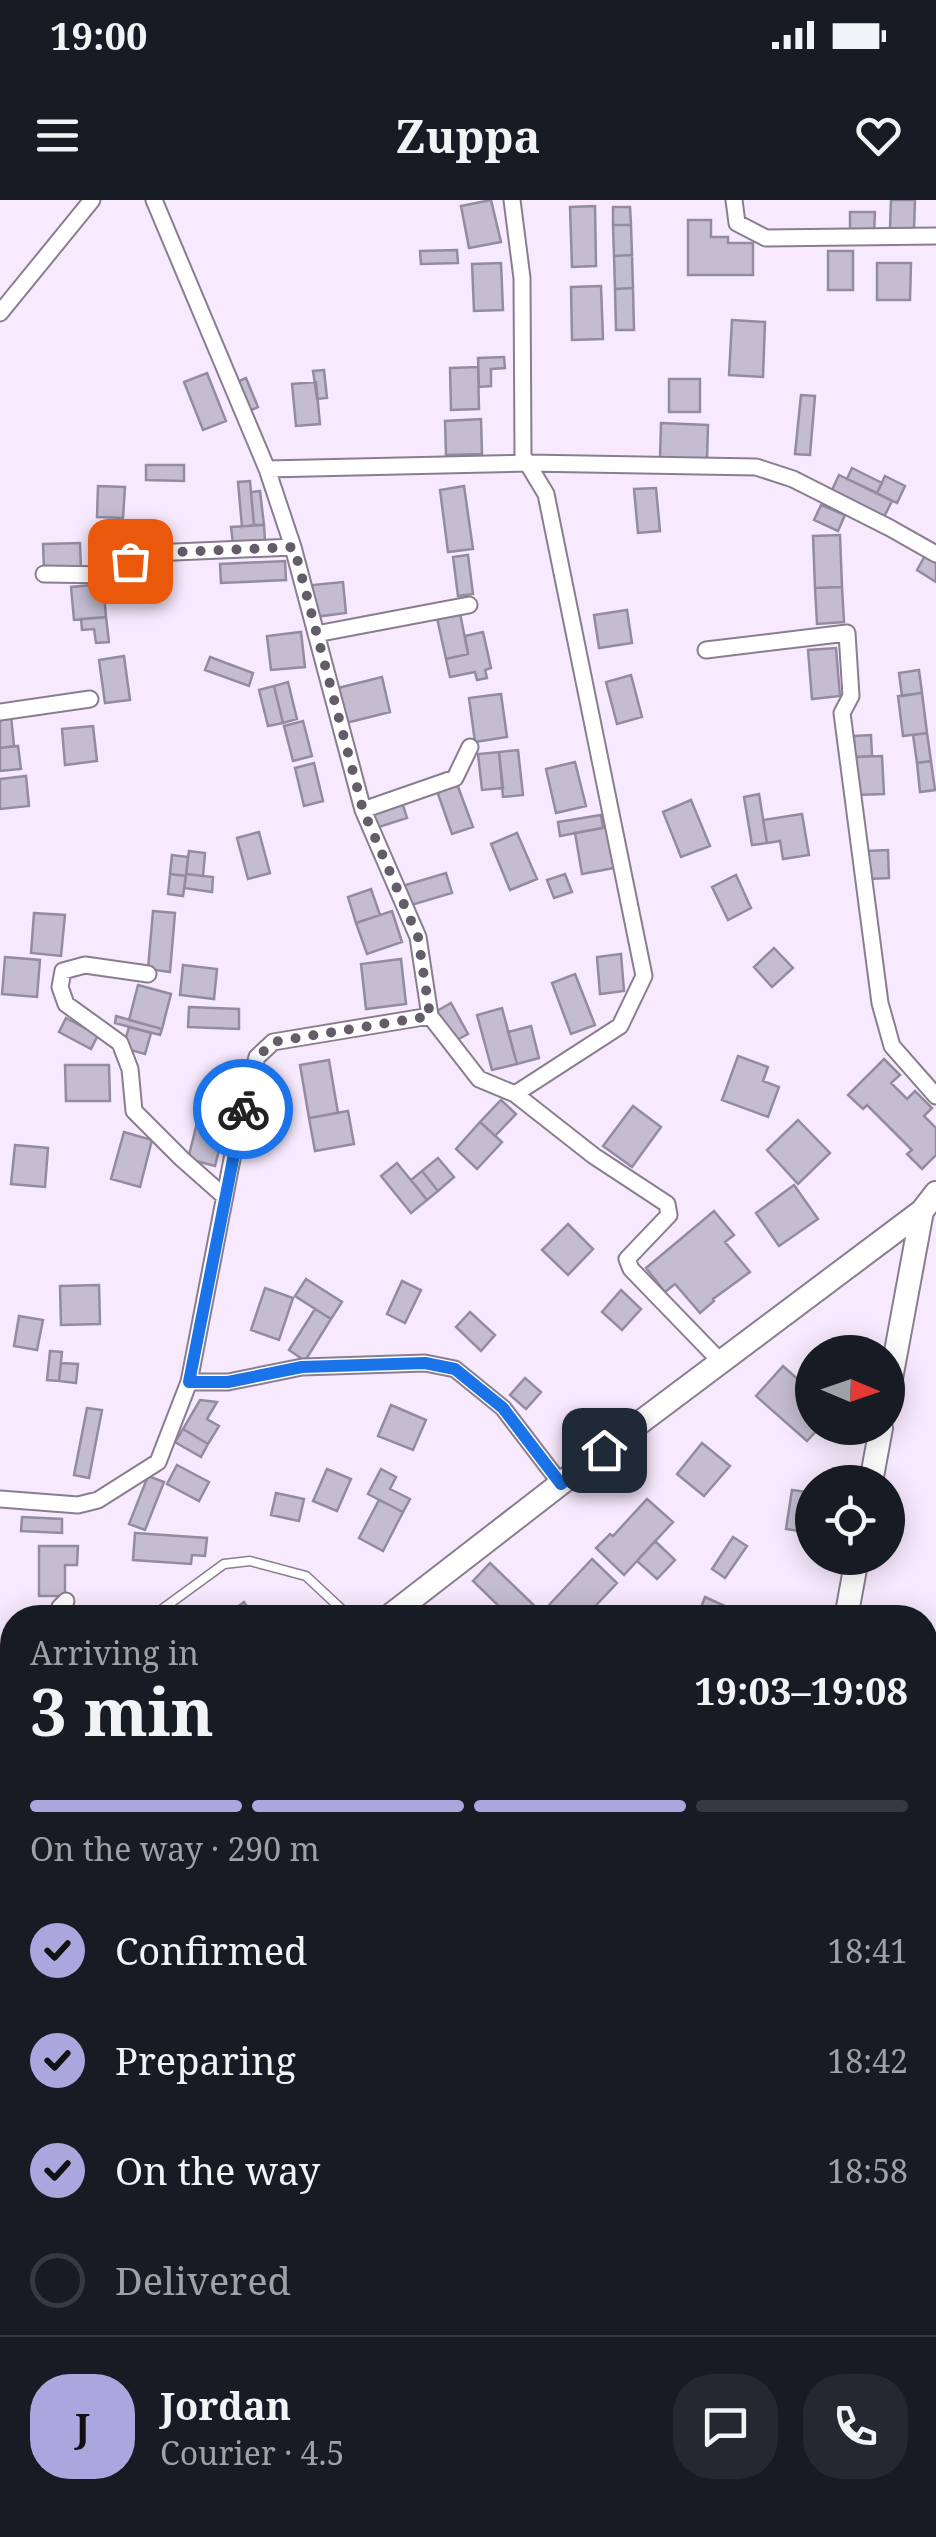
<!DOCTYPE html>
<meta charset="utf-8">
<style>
body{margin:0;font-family:"Noto Serif",serif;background:#242831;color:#f1f3f6;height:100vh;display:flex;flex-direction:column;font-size:38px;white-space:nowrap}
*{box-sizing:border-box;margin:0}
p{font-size:32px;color:#9ea1a6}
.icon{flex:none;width:55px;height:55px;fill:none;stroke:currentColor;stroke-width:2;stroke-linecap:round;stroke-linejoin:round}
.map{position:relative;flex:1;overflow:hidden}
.panel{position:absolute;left:0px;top:1405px;width:938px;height:932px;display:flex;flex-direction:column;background:#171b24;border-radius:40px 40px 0 0;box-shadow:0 5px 25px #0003}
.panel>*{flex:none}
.needle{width:65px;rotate:92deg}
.tools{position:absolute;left:795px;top:1135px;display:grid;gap:20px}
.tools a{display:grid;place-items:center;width:110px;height:110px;border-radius:50%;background:#171b24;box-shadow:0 5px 25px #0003;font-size:50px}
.pin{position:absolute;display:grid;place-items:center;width:85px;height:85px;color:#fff;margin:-42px;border-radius:20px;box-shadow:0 5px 15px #0006}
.courier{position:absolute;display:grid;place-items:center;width:100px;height:100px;margin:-50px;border:8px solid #1a73e8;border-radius:50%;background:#fff;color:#222;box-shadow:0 2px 12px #0007}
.overview em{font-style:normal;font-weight:700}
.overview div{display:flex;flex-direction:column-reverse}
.overview{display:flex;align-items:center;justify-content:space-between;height:170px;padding:0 30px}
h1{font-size:65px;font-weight:700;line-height:75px}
.bar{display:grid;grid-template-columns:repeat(4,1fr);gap:15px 10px;align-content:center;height:120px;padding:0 30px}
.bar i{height:12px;border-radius:8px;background:#363941}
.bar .on{background:#aaa7df}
.bar p{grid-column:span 4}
.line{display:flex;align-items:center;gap:25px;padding:0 30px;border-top:2px solid #363941}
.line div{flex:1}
.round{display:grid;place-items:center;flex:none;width:105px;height:105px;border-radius:40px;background:#242831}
ol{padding:0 30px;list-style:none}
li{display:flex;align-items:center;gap:30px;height:110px}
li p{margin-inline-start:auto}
li .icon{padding:10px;border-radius:50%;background:#aaa7df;color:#111;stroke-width:4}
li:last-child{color:#9ea1a6}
li i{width:55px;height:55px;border:5px solid #363941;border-radius:50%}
.status{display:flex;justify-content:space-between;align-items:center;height:70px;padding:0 50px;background:#171b24;direction:ltr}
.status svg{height:28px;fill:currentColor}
header{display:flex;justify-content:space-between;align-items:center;height:130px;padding:0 30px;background:#171b24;font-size:45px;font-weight:700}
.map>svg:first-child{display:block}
</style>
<div class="status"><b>19:00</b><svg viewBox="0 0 49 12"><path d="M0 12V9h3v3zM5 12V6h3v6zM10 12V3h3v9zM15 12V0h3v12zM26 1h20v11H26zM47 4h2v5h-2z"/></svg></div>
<header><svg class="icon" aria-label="menu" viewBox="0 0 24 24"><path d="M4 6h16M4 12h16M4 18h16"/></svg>Zuppa<svg class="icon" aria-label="heart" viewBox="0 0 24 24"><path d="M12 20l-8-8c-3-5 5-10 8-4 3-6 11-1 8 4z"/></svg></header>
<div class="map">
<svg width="936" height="2337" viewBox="0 0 936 2337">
<rect width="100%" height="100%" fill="#f8eafe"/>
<path fill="#c4bdd2" stroke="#938ca0" stroke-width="2.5" d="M491,0l10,42 -32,6 -8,-42z
M891,0h24l-1,29 -24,-1z
M595,6l1,60 -24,1 -2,-60z
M613,7h17l1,18h-18z
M850,12h25l-1,20h-24z
M688,20h23v17h17v6h25v32h-65z
M613,25h18l1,30 -18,1z
M457,50l1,13 -37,1 -1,-13z
M828,51h25v39h-25z
M632,55l1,33 -18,1 -1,-33z
M501,63l2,47 -29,1 -2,-47z
M877,63h34l-1,37h-33z
M601,86l2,53 -31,1 -1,-53z
M633,88l1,42h-18l-1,-41z
M732,120l33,2 -2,55 -34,-2z
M504,157l1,11 -14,1v17l-12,1 -1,-29z
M478,167l1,42 -28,1 -1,-42z
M324,170l3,28 -10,1 -4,-28z
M207,173l19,48 -23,9 -19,-48z
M246,178l12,29 -11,5 -12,-29z
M669,179h31v33h-31z
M316,182l4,42 -24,2 -4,-42z
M801,195l14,1 -5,59 -15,-1z
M481,219l1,35 -36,1 -1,-34z
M661,223l47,2 -1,36 -47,-2z
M146,265h38v16l-38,-1z
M852,268l30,15 -5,10 -30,-14z
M839,275l53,26 -8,16 -52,-27z
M885,276l20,10 -8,17 -20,-10z
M250,281l4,44 -12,2 -4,-45z
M98,286l27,1 -2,31 -26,-1z
M464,286l9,63 -25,3 -8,-62z
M656,288l4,43 -22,2 -4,-44z
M260,291l4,34h-10l-3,-33z
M821,305l24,10 -7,16 -24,-11z
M264,325l1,16 -32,3 -2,-17z
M840,335l2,52 -27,1 -2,-52z
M80,343l1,27 -37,1 -1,-27z
M926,354l10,6v22l-19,-12z
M468,355l5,39 -15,2 -5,-39z
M285,361l1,19 -65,3 -1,-19z
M343,382l3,31 -31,4 -3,-32z
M103,384l3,33 -32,3 -3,-33z
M842,387l2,35 -27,2 -2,-36z
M627,410l5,33 -33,5 -5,-33z
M460,413l8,41 -22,5 -9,-41z
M106,417l3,25 -13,1 -2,-14 -12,1 -1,-11z
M301,432l4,35 -34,3 -4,-34z
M483,432l8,36 -6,2 2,8 -10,2 -2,-8 -25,5 -4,-18 22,-5 -3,-18z
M836,448l4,48 -28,3 -4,-49z
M124,456l6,44 -25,3 -6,-43z
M210,457l43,16 -4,13 -44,-16z
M919,470l3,23 -20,3 -3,-23z
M631,475l11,42 -25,7 -11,-42z
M382,477l8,35 -44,11 -8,-35z
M288,482l9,37 -14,4 -9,-37z
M274,486l9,37 -15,3 -9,-36z
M922,493l5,40 -24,3 -5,-40z
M501,494l6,43 -32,5 -6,-44z
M11,516l3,30 -14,2v-31z
M303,521l9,35 -19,5 -9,-35z
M93,526l4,35 -32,4 -3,-36z
M927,533l4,28 -14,2 -4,-28z
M871,535l1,21 -17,1 -1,-21z
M18,546l3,23 -21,2v-23z
M518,550l5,45 -20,2 -4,-45z
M499,552l4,36 -21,2 -4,-36z
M882,556l2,38 -28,1 -1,-38z
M931,561l4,29 -15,2 -3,-29z
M575,562l11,44 -30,7 -10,-44z
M314,563l9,38 -19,5 -9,-38z
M26,576l3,30 -29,3v-30z
M457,584l16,43 -21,7 -15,-43z
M759,594l8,49 -15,2 -8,-48z
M691,600l19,46 -29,11 -18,-45z
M402,602l5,16 -34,11 -5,-16z
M802,614l7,41 -26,4 -3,-18 -13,2 -4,-23z
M601,615l2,13 -43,8 -2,-14z
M607,627l7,41 -32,6 -7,-41z
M259,632l11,41 -22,6 -11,-41z
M517,633l20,46 -27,11 -19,-46z
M888,650l1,28 -20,1 -2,-28z
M189,651l16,2 -2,23 -17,-2z
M172,655l16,2 -2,19 -16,-2z
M446,673l6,20 -44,13 -6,-20z
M170,674l16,2 -3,20 -15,-2z
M186,674l27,3 -1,15 -28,-4z
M565,674l7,18 -18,6 -7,-18z
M736,675l15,33 -23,12 -16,-33z
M371,689l9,26 -24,8 -8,-26z
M153,711l22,2 -5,59 -22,-3z
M392,711l10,31 -35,12 -11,-31z
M34,713l31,2 -4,41 -30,-3z
M774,748l19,20 -21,19 -18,-20z
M621,754l3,37 -24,3 -3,-37z
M5,757l35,3 -3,37 -35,-3z
M401,759l5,45 -40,5 -5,-45z
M183,765l34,4 -3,30 -34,-4z
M575,774l20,51 -24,9 -19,-51z
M138,785l33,9 -9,35 -33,-9z
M451,803l17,31 -15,8 -16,-31z
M189,807l50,2v20l-51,-2z
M502,808l15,56 -25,6 -15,-55z
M116,816l46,13 -2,6 -45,-12z
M66,818l32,17 -7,14 -32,-17z
M531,826l8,32 -22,6 -9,-32z
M129,827l22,6 -6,21 -22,-6z
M738,856l30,11 -5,14 16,6 -11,30 -46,-17z
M884,859l16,16 -9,8 16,16 8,-8 17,17 -8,8 12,12v27l-14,14 -15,-15 5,-4 -45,-45 -4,4 -15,-14z
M329,860l9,53 -29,5 -9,-53z
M65,865h44l1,36h-44z
M501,900l15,14 -21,22 -15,-14z
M633,906l28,21 -29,40 -29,-21z
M201,907l27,7 -13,52 -27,-7z
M348,911l6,33 -39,7 -6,-33z
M798,920l32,33 -32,31 -31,-34z
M480,922l22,20 -25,27 -21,-20z
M124,932l28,8 -12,47 -29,-8z
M15,945l33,3 -3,39 -34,-3z
M438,958l16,19 -16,14 -16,-20z
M397,963l30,37 -16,13 -30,-37z
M422,971l16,20 -11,9 -16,-20z
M794,985l24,34 -39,27 -23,-33z
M714,1011l20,24 -9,7 25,30 -37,27 1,2 -14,12 -25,-29 -10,8 -19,-24z
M568,1024l25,25 -25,26 -26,-25z
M306,1079l36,23 -11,17 -36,-23z
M402,1081l19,9 -16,33 -18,-9z
M99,1085l1,39 -39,1 -1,-39z
M265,1088l28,10 -14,42 -28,-10z
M621,1090l20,19 -19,21 -20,-18z
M315,1109l16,10 -26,42 -16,-11z
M470,1112l25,23 -14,16 -25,-24z
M19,1116l24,4 -6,30 -23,-4z
M50,1151l12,1 -3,29 -12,-1z
M61,1163l17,1 -2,19 -17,-2z
M783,1166l29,26v36h7l-12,13 -51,-45z
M525,1178l16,14 -15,17 -16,-14z
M200,1200l17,2 -10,17 12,7 -11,18 -25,-15z
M391,1205l35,15 -13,30 -35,-14z
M87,1208l15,2 -13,68 -15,-3z
M183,1229l25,15 -7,13 -26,-15z
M702,1243l28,23 -26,30 -27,-22z
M177,1265l32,17 -10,19 -32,-17z
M327,1269l24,10 -14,32 -24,-10z
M381,1269l15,8 -6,12 20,10 -7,13 -35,-18z
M148,1276l16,6 -19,48 -16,-6z
M792,1290l15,2 -1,13 6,1v27l-26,-4z
M276,1293l28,6 -5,22 -28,-6z
M647,1299l26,23 -49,53 -28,-27 14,-14 3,2z
M379,1300l24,12 -20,39 -24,-13z
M22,1317l40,2v14l-41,-2z
M135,1333l72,5 -2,18 -13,-1 -1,9 -58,-4z
M733,1337l14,9 -22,32 -13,-9z
M655,1341l20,19 -18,19 -20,-18z
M39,1346h39l-1,19h-12v31h-26z
M592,1359l25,24 -33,35h-47z
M490,1363l52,50 -5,5h-26l-38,-37z
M705,1397l24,11 -4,10h-28z
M244,1402l11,16h-33z
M925,1485l11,4v39l-11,-4z
M0,1575l11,58 -11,2z"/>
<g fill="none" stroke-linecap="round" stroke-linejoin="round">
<g stroke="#8a7d8f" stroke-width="11">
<path id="lane" d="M150,1418l74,-54 26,-3 56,15 45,42
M925,1879l11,8"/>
</g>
<g stroke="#8a7d8f" stroke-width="19">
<path id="street" d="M154,0l113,269 26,78 70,263 55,127 12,79 49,63 36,15 79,62 73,48 2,11 -42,44 4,10 90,93
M512,0l10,78 1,178 23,38 98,482 -24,50 -105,68
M734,0l3,23 29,15 170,-2
M0,113l92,-113
M267,269l261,-6 228,4 37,12 97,49 46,26
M44,374l69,1 17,-14 22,-8 141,-6
M316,434l153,-29
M706,450l141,-17 4,63 -9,17 38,290 12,43 44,50
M0,512l90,-13
M363,610l92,-32 15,-31
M148,774l-63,-9 -22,6 -3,16 6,17 54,39 10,26 4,42 48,48 43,38
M189,1182h39l74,-15 123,-4 30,6 48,39 58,76
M0,1299l78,6 20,-5 60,-38 31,-80 50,-259 18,-66 16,-15 157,-26
M58,1418l2,-11 6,-6
M925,1452l11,3
M0,1471h12
M925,1845l11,-8
M0,2059l12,-2
M925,2161l11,7
M0,2237l12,-18
M440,2325l8,12
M623,2337l19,-12"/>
</g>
<g stroke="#8a7d8f" stroke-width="26">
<path id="secondary" d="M888,1195l34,-184
M871,1282l10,-54
M387,1418l239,-185 296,-222 14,-18
M846,1418l11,-60
M0,1683l12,-7
M662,2337l4,-12"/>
</g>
<use href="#lane" stroke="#fff" stroke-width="8"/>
<use href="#street" stroke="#fff" stroke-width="15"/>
<use href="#secondary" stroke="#fff" stroke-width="22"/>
</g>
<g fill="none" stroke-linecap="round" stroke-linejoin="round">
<path stroke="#645c68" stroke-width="10" stroke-dasharray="0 18" d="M130,361l22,-8 142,-6 69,263 55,127 12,79 -157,26 -15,15 -15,52"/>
<path stroke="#1a73e8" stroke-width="12" d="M243,909l-54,273h39l74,-15 123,-4 30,6 48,39 58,76 43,-34"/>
</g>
</svg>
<div class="tools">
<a><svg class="needle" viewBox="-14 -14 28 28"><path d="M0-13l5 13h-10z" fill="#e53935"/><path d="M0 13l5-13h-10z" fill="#9ea1a6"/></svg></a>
<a><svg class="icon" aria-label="locate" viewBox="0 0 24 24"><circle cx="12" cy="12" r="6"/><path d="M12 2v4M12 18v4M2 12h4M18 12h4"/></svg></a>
</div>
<div class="pin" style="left:130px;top:361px;background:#ea580c"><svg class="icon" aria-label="bag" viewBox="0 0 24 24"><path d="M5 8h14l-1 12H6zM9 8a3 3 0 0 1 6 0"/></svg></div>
<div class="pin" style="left:604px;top:1250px;background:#1f2937"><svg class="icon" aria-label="home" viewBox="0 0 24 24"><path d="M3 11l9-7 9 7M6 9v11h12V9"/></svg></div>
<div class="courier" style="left:243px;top:909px"><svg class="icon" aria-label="bike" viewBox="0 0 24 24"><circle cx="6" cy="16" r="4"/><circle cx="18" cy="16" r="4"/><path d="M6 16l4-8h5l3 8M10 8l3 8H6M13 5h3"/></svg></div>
<section class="panel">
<div class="overview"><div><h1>3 min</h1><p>Arriving in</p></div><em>19:03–19:08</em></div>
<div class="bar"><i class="on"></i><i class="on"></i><i class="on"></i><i></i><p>On the way · 290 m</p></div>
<ol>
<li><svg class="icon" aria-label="check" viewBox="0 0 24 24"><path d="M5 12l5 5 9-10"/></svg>Confirmed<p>18:41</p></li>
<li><svg class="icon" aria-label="check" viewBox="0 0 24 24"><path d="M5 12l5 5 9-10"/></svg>Preparing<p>18:42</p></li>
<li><svg class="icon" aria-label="check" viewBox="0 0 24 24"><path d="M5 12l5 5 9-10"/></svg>On the way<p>18:58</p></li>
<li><i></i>Delivered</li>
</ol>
<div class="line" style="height:180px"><b class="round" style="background:#aaa7df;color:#111">J</b><div><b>Jordan</b><p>Courier · 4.5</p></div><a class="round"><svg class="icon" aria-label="chat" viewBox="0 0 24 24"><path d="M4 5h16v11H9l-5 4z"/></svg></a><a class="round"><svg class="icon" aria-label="phone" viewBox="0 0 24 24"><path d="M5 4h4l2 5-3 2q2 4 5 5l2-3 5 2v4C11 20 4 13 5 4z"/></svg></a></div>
</section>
</div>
